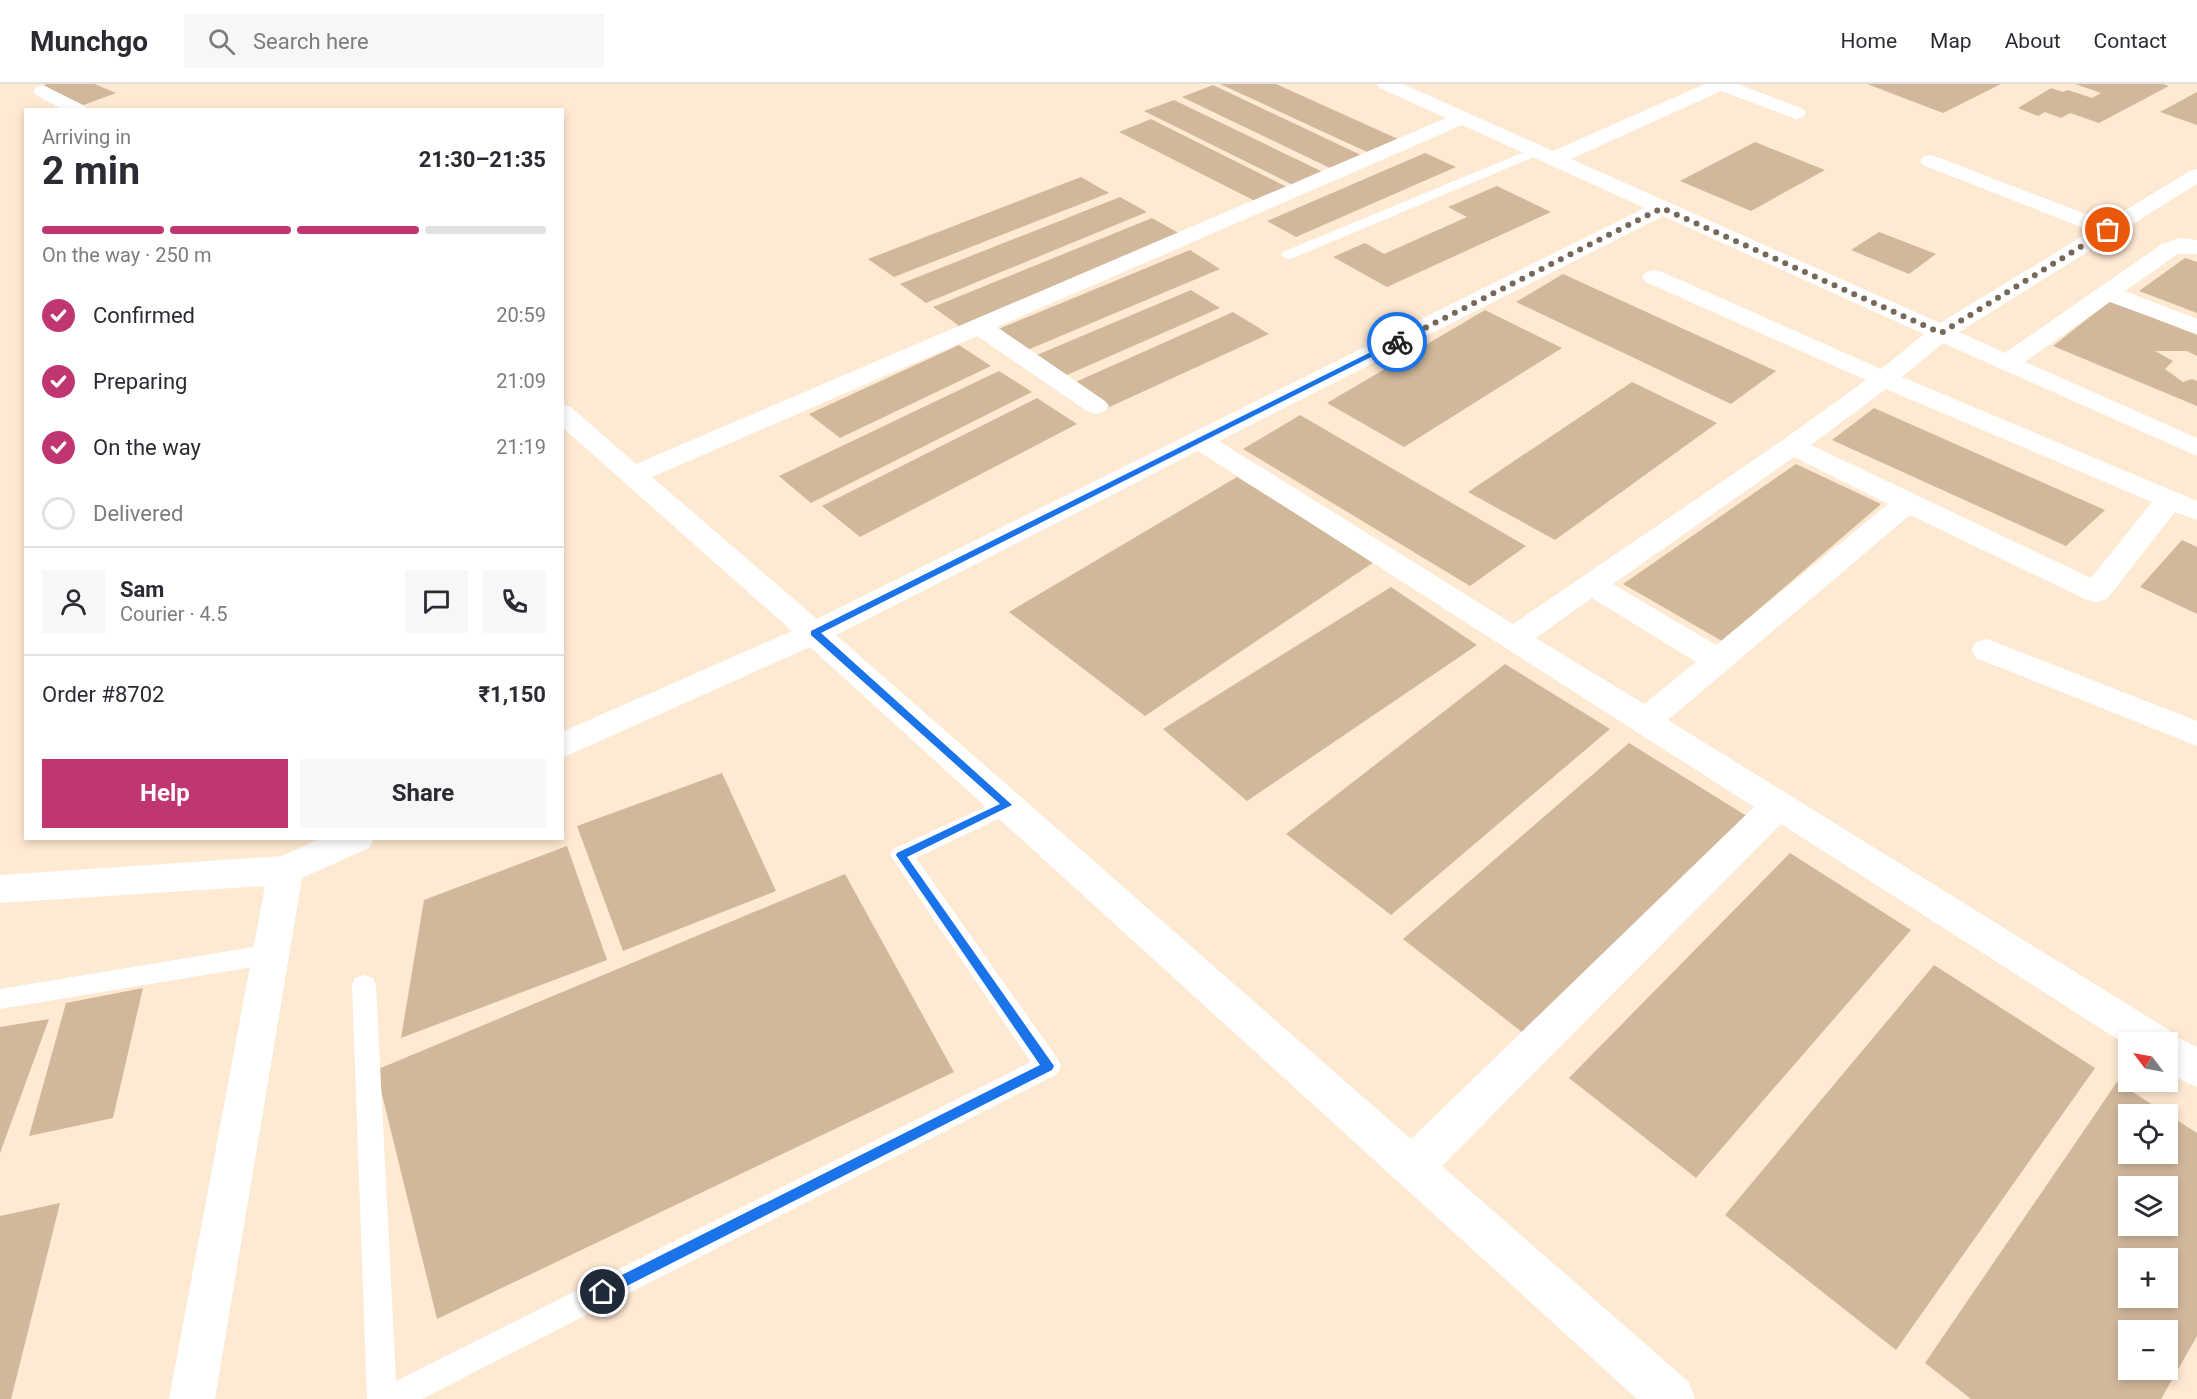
<!DOCTYPE html>
<meta charset="utf-8">
<style>
body{margin:0;font-family:Roboto,sans-serif;background:#f7f7f7;color:#2b2b33;height:100vh;display:flex;flex-direction:column;font-size:22px;white-space:nowrap}
*{box-sizing:border-box;margin:0}
p{font-size:20px;color:#7c7c81}
.icon{flex:none;width:33px;height:33px;fill:none;stroke:currentColor;stroke-width:2;stroke-linecap:round;stroke-linejoin:round}
.map{position:relative;flex:1;overflow:hidden}
.sheet{position:absolute;left:24px;top:24px;width:540px;height:732px;display:flex;flex-direction:column;background:#fff;border-radius:0px;box-shadow:0 3px 9px #0003}
.sheet>*{flex:none}
.needle{width:39px;rotate:302deg}
.tools{position:absolute;left:2118px;top:948px;display:grid;gap:12px}
.tools a{display:grid;place-items:center;width:60px;height:60px;border-radius:0px;background:#fff;box-shadow:0 3px 9px #0003;font-size:30px}
.pin{position:absolute;display:grid;place-items:center;width:51px;height:51px;color:#fff;margin:-26px;border:3px solid #fff;border-radius:50%;box-shadow:0 2px 6px #0007}
.courier{position:absolute;display:grid;place-items:center;width:60px;height:60px;margin:-30px;border:4px solid #1a73e8;border-radius:50%;background:#fff;color:#222;box-shadow:0 2px 8px #0007}
.summary em{font-style:normal;font-weight:700}
.summary div{display:flex;flex-direction:column-reverse}
.summary{display:flex;align-items:center;justify-content:space-between;height:102px;padding:0 18px}
h1{font-size:39px;font-weight:700;line-height:45px}
.bar{display:grid;grid-template-columns:repeat(4,1fr);gap:9px 6px;align-content:center;height:72px;padding:0 18px}
.bar i{height:8px;border-radius:4px;background:#e1e1e2}
.bar .current{background:#c03671}
.bar p{grid-column:span 4}
.line{display:flex;align-items:center;gap:15px;padding:0 18px;border-top:2px solid #e1e1e2}
.line div{flex:1}
.round{display:grid;place-items:center;flex:none;width:63px;height:63px;border-radius:0px;background:#f7f7f7}
ol{padding:0 18px;list-style:none}
li{display:flex;align-items:center;gap:18px;height:66px}
li p{margin-inline-start:auto}
li .icon{padding:6px;border-radius:50%;background:#c03671;color:#fff;stroke-width:4}
li:last-child{color:#7c7c81}
li i{width:33px;height:33px;border:3px solid #e1e1e2;border-radius:50%}
.button{display:flex;gap:12px;margin-top:auto;padding:12px 18px}
.button a{flex:1;height:69px;border-radius:0px;background:#c03671;color:#fff;font-size:24px;font-weight:700;line-height:69px;text-align:center}
.button a+a{background:#f7f7f7;color:#2b2b33}
header{display:flex;align-items:center;gap:36px;box-sizing:border-box;height:84px;padding:0 30px;background:#fff;border-bottom:2px solid #e1e1e2}
header strong{font-size:28px}
nav{display:flex;gap:33px;margin-inline-start:auto;font-size:21px}
.search{width:420px;height:54px;background:#f7f7f7;display:flex;align-items:center;gap:15px;box-sizing:border-box;padding:0 21px;border-radius:0px;color:#7c7c81;font-size:22px}
.map>svg:first-child{display:block}
</style>
<header>
<strong>Munchgo</strong>
<div class="search"><svg class="icon" aria-label="search" viewBox="0 0 24 24"><circle cx="10" cy="10" r="6"/><path d="M15 15l6 6"/></svg>Search here</div>
<nav><a>Home</a><a>Map</a><a>About</a><a>Contact</a></nav>
</header>
<div class="map">
<svg width="2197" height="1315" viewBox="0 0 2197 1315">
<rect width="100%" height="100%" fill="#fee9d2"/>
<path fill="#d1b89b" fill-rule="evenodd" d="M47,0h48l21,9 -38,14 -42,-19z
M1220,0h56l122,55 -31,13z
M1867,0h134l-58,29z
M2075,0h88l6,2 -70,37 -29,-10 -9,5 -16,-6 -7,4 -20,-8 33,-20 12,4 5,-2 24,8 9,-5z
M1213,1l150,71 -31,13 -150,-72z
M2197,8v33l-37,-13z
M1174,16l149,72 -30,13 -149,-74z
M1151,35l136,68 -32,14 -136,-69z
M1755,58l70,28 -74,41 -71,-30z
M1425,69l31,14 -160,70 -29,-16z
M1081,93l28,16 -215,84 -26,-18z
M1497,102l54,26 -164,75 -54,-30 32,-14 19,11 83,-37 -19,-10z
M1120,113l27,15 -221,91 -26,-19z
M1152,134l30,17 -220,93 -29,-21z
M1879,148l57,22 -27,20 -58,-24z
M1190,166l30,19 -195,82 -29,-21z
M2185,174l12,4v51l-58,-22z
M1563,190l213,97 -45,33 -215,-102z
M1191,206l29,18 -160,70 -28,-21z
M2110,217l87,34v21l-10,-5h-32l18,10 -8,8 18,13 9,-3 5,2v25l-144,-60z
M1485,226l77,38 -158,99 -77,-44z
M1233,228l36,22 -164,75 -34,-25z
M959,261l32,21 -151,72 -31,-24z
M999,287l33,21 -221,111 -32,-27z
M1632,298l85,41 -162,117 -87,-48z
M1037,314l40,26 -217,113 -38,-31z
M1874,324l231,102 -39,36 -234,-106z
M1300,331l226,131 -56,40 -227,-137z
M1796,380l85,40 -159,137 -99,-57z
M1237,393l137,85 -229,154 -136,-104z
M2182,456l15,7v67l-57,-27z
M1391,503l86,58 -230,156 -84,-72z
M1505,580l105,65 -219,186 -105,-81z
M1629,659l121,75 -223,218 -124,-97z
M722,689l54,118 -153,60 -46,-125z
M567,762l40,114 -206,78 23,-138z
M1790,769l121,77 -215,248 -127,-100z
M845,790l109,198 -517,247 -61,-249z
M1934,881l161,103 -199,282 -171,-135z
M143,904l-30,130 -84,18 37,-133z
M49,935l-49,134v-126z
M2117,998l80,51v203l-36,63h-190l-46,-36zM2128,1030h40v40h-40zM2128,1102h40v40h-40zM2128,1174h40v40h-40zM2128,1246h40v40h-40z
M60,1119l-49,196h-11v-183z"/>
<g fill="none" stroke-linecap="round" stroke-linejoin="round">
<path fill="#fff" fill-rule="evenodd" d="M1536,63l5,1 2,3 -2,3 -248,104 -5,1 -7,-4 2,-3z
M1007,713l8,2 3,6 -3,6 -99,47 141,200 4,8 -4,8 -635,325h-55l-15,-414 3,-7 9,-3 9,3 3,7 20,396 635,-319 -141,-207 3,-6z
M271,860l8,3 4,7 -4,7 -8,3 -271,45v-20z"/>
<path fill="#fff" fill-rule="evenodd" d="M1377,0h26l150,67 152,-67h33l65,25 3,4 -3,4 -7,2 -75,-28 -150,68 369,164 151,-92 -168,-66 -3,-4 3,-4 7,-2 7,2 169,65 84,-51 7,-2v15l-238,148 46,21 157,-109 18,-6 17,2v14h-19l-53,37 72,28v15l-87,-32 -85,60 172,76v18l-254,-113 -41,34 295,124v19l-22,-8 -68,87 -11,3 -11,-3 -175,-84 -242,205 501,310 2,4 26,13v40l-14,-6 -15,-10v-29h-40v4l-347,-222 -339,342 247,216 6,17h-58l-827,-752 -248,111v-26l230,-101 -230,-204v-22l9,2 65,57 810,-346 -66,-30zM1462,41l183,83 -828,411 -165,-142 325,-141 110,75 9,3 9,-3 4,-5 -4,-5 -108,-74zM1663,132l261,118 -43,35 -219,-97 -8,-2 -8,2 -4,5 4,5 220,98 -83,60 -270,184 -294,-183zM1886,305l266,113 -61,76 -280,-133zM1198,367l556,356 -343,332 -575,-504zM1794,373l94,47 -172,141 -103,-61zM1592,514l104,64 -52,42 -108,-66z
M43,1l42,21 2,4h-24l-27,-15 -3,-4 3,-4z
M1987,555l210,82v25l-221,-88 -5,-8 5,-8z
M322,754h52l-5,10 -67,30 -87,521h-46l96,-513 -265,17v-28l282,-19z"/>
</g>
<path fill="#1a73e8" d="M1395,256l6,2 -580,291 191,172 -105,52 147,209 -2,4 -445,226 -4,2 -5,-2 -2,-4 2,-5 442,-222 -144,-210 1,-2 103,-49 -189,-169v-4z"/>
<g fill="none" stroke-linecap="round" stroke-linejoin="round">
<path stroke="#76695a" stroke-width="6" stroke-dasharray="0 10.8" d="M1397,258l265,-134 279,125 167,-103"/>
</g>
</svg>
<div class="tools">
<a><svg class="needle" viewBox="-14 -14 28 28"><path d="M0-13l5 13h-10z" fill="#e53935"/><path d="M0 13l5-13h-10z" fill="#7c7c81"/></svg></a>
<a><svg class="icon" aria-label="locate" viewBox="0 0 24 24"><circle cx="12" cy="12" r="6"/><path d="M12 2v4M12 18v4M2 12h4M18 12h4"/></svg></a>
<a><svg class="icon" aria-label="layers" viewBox="0 0 24 24"><path d="M12 4l9 5-9 5-9-5zM3 14l9 5 9-5"/></svg></a>
<a>+</a>
<a>−</a>
</div>
<div class="pin" style="left:2108px;top:146px;background:#ea580c"><svg class="icon" aria-label="bag" viewBox="0 0 24 24"><path d="M5 8h14l-1 12H6zM9 8a3 3 0 0 1 6 0"/></svg></div>
<div class="pin" style="left:603px;top:1208px;background:#1f2937"><svg class="icon" aria-label="home" viewBox="0 0 24 24"><path d="M3 11l9-7 9 7M6 9v11h12V9"/></svg></div>
<div class="courier" style="left:1397px;top:258px"><svg class="icon" aria-label="bike" viewBox="0 0 24 24"><circle cx="6" cy="16" r="4"/><circle cx="18" cy="16" r="4"/><path d="M6 16l4-8h5l3 8M10 8l3 8H6M13 5h3"/></svg></div>
<section class="sheet">
<div class="summary"><div><h1>2 min</h1><p>Arriving in</p></div><em>21:30–21:35</em></div>
<div class="bar"><i class="current"></i><i class="current"></i><i class="current"></i><i></i><p>On the way · 250 m</p></div>
<ol>
<li><svg class="icon" aria-label="check" viewBox="0 0 24 24"><path d="M5 12l5 5 9-10"/></svg>Confirmed<p>20:59</p></li>
<li><svg class="icon" aria-label="check" viewBox="0 0 24 24"><path d="M5 12l5 5 9-10"/></svg>Preparing<p>21:09</p></li>
<li><svg class="icon" aria-label="check" viewBox="0 0 24 24"><path d="M5 12l5 5 9-10"/></svg>On the way<p>21:19</p></li>
<li><i></i>Delivered</li>
</ol>
<div class="line" style="height:108px"><a class="round"><svg class="icon" aria-label="person" viewBox="0 0 24 24"><circle cx="12" cy="8" r="4"/><path d="M4 21q1-7 8-7t8 7"/></svg></a><div><b>Sam</b><p>Courier · 4.5</p></div><a class="round"><svg class="icon" aria-label="chat" viewBox="0 0 24 24"><path d="M4 5h16v11H9l-5 4z"/></svg></a><a class="round"><svg class="icon" aria-label="phone" viewBox="0 0 24 24"><path d="M5 4h4l2 5-3 2q2 4 5 5l2-3 5 2v4C11 20 4 13 5 4z"/></svg></a></div>
<div class="line" style="height:78px"><div>Order #8702</div><b>₹1,150</b></div>
<div class="button"><a>Help</a><a>Share</a></div>
</section>
</div>
